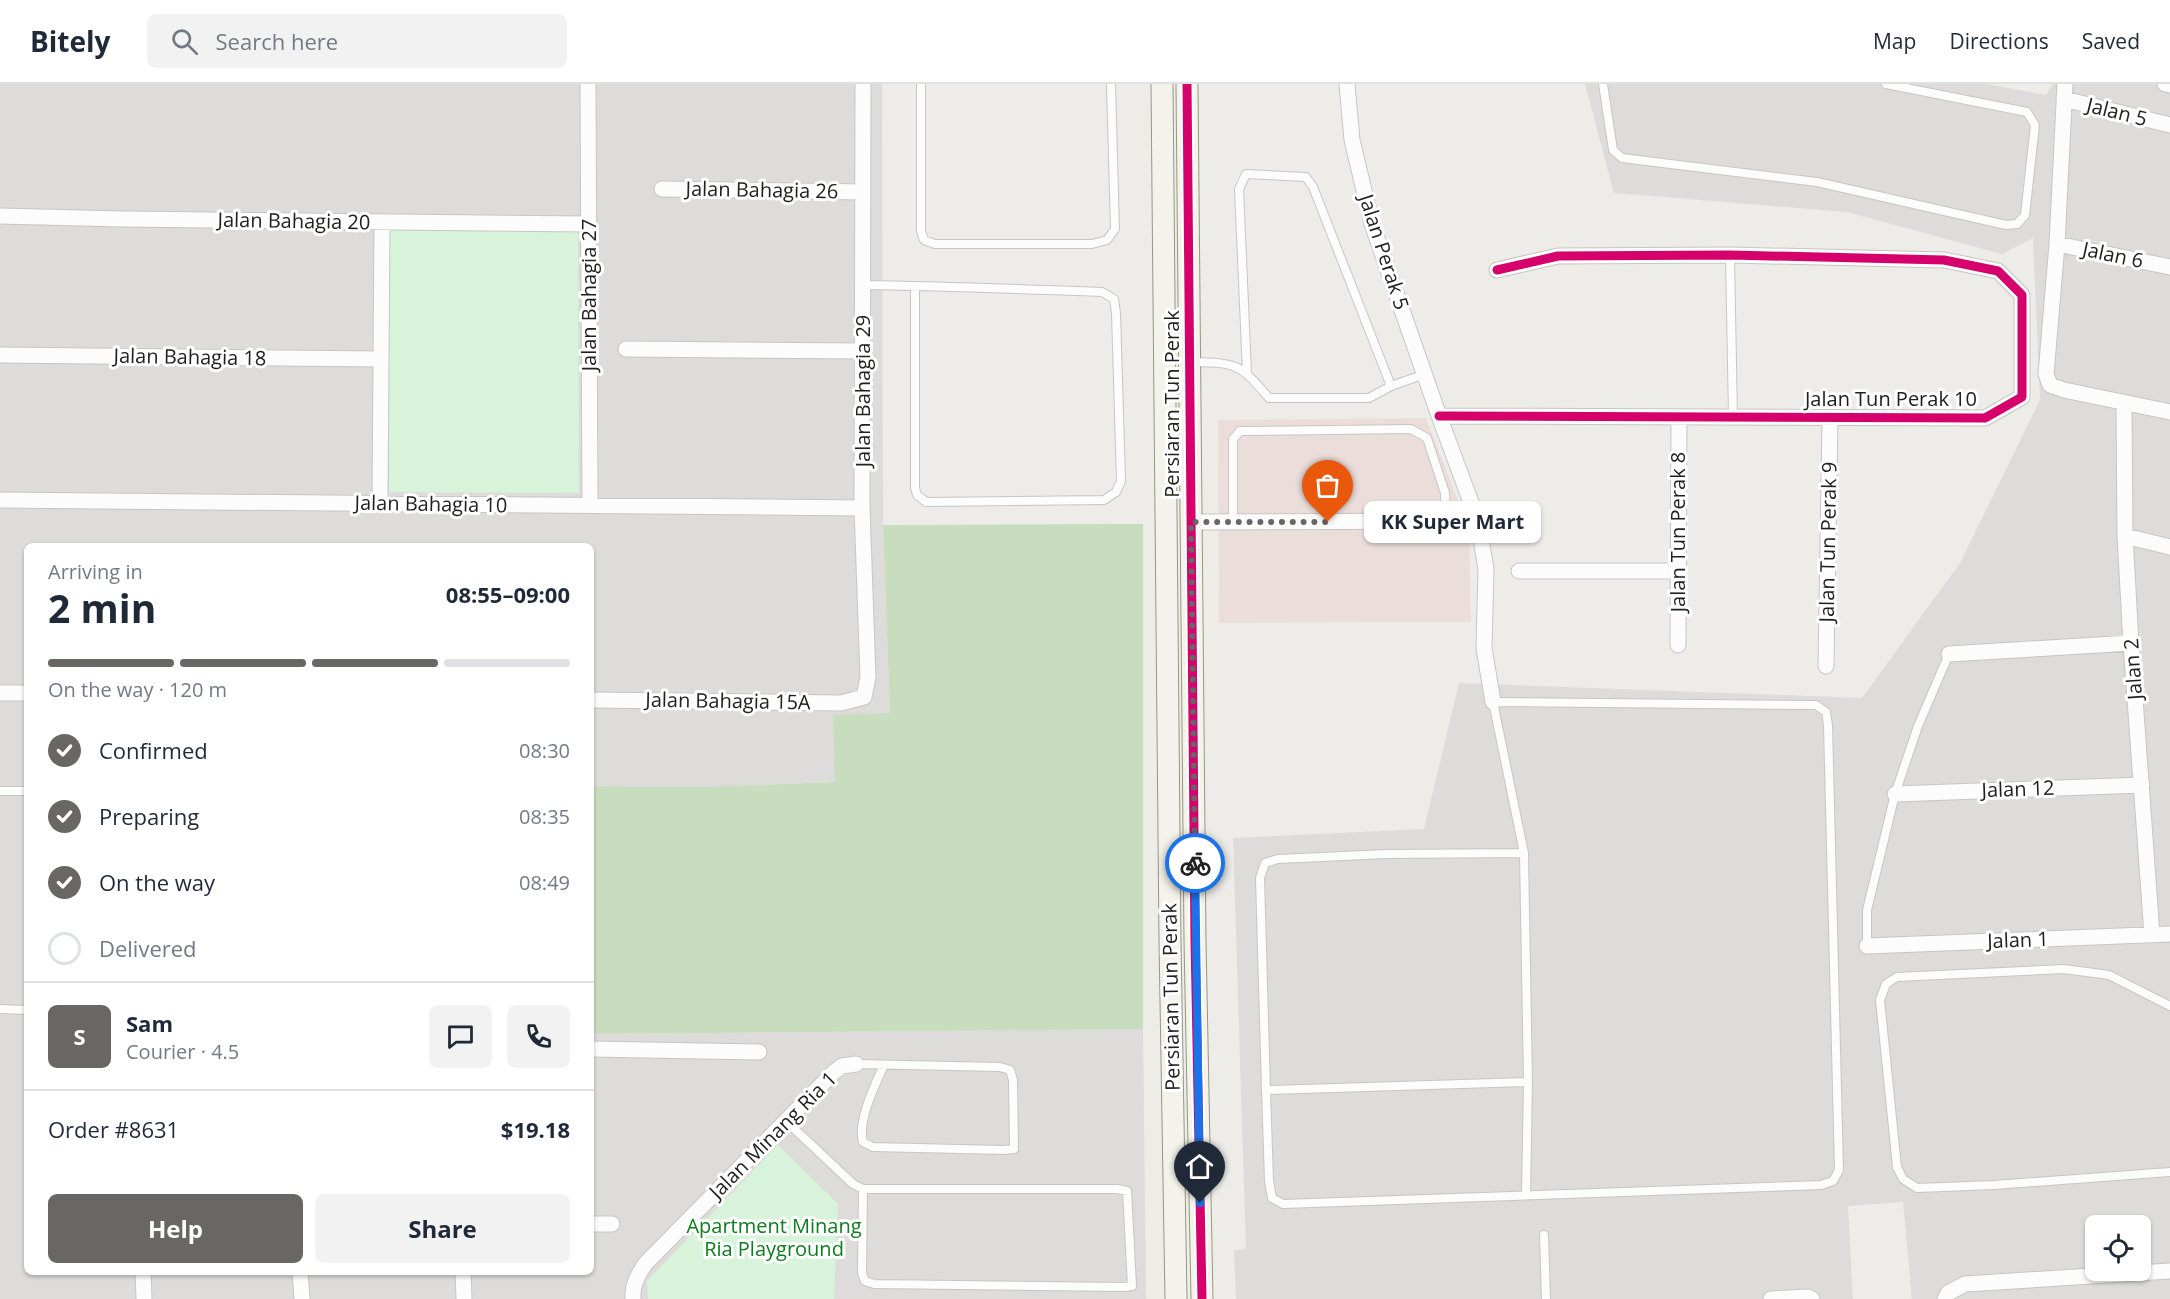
<!DOCTYPE html>
<meta charset="utf-8">
<style>
body{margin:0;font-family:"Open Sans",sans-serif;background:#f2f2f3;color:#1f2937;height:100vh;display:flex;flex-direction:column;font-size:22px;white-space:nowrap}
*{box-sizing:border-box;margin:0}
p{font-size:20px;color:#747a83}
.icon{flex:none;width:33px;height:33px;fill:none;stroke:currentColor;stroke-width:2;stroke-linecap:round;stroke-linejoin:round}
.map{position:relative;flex:1;overflow:hidden}
.sheet{position:absolute;left:24px;top:459px;width:570px;height:732px;display:flex;flex-direction:column;background:#fff;border-radius:9px;box-shadow:0 2px 4px #0004}
.sheet>*{flex:none}
.buttons{position:absolute;left:2085px;top:1131px;display:grid;gap:12px}
.buttons a{display:grid;place-items:center;width:66px;height:66px;border-radius:9px;background:#fff;box-shadow:0 2px 4px #0004;font-size:30px}
.pin{position:absolute;display:grid;place-items:center;width:51px;height:51px;color:#fff;margin:-62px -26px;border-radius:50% 50% 50% 0;rotate:-45deg;box-shadow:0 0 6px #0007}
.pin .icon{rotate:45deg}
.courier{position:absolute;display:grid;place-items:center;width:60px;height:60px;margin:-30px;border:4px solid #1a73e8;border-radius:50%;background:#fff;color:#222;box-shadow:0 2px 8px #0007}
.bubble{position:absolute;height:42px;border-radius:9px;background:#fff;box-shadow:0 2px 4px #0004;font-size:20px;font-weight:700;line-height:42px;text-align:center}
.headline em{font-style:normal;font-weight:700}
.headline div{display:flex;flex-direction:column-reverse}
.headline{display:flex;align-items:center;justify-content:space-between;height:102px;padding:0 24px}
h1{font-size:39px;font-weight:700;line-height:45px}
.bar{display:grid;grid-template-columns:repeat(4,1fr);gap:9px 6px;align-content:center;height:72px;padding:0 24px}
.bar i{height:8px;border-radius:4px;background:#e0e1e3}
.bar .active{background:#686766}
.bar p{grid-column:span 4}
.line{display:flex;align-items:center;gap:15px;padding:0 24px;border-top:2px solid #e0e1e3}
.line div{flex:1}
.round{display:grid;place-items:center;flex:none;width:63px;height:63px;border-radius:9px;background:#f2f2f3}
ol{padding:0 24px;list-style:none}
li{display:flex;align-items:center;gap:18px;height:66px}
li p{margin-inline-start:auto}
li .icon{padding:6px;border-radius:50%;background:#686766;color:#fff;stroke-width:4}
li:last-child{color:#747a83}
li i{width:33px;height:33px;border:3px solid #e0e1e3;border-radius:50%}
.primary-button{display:flex;gap:12px;margin-top:auto;padding:12px 24px}
.primary-button a{flex:1;height:69px;border-radius:9px;background:#686766;color:#fff;font-size:24px;font-weight:700;line-height:69px;text-align:center}
.primary-button a+a{background:#f2f2f3;color:#1f2937}
header{display:flex;align-items:center;gap:36px;box-sizing:border-box;height:84px;padding:0 30px;background:#fff;border-bottom:2px solid #e0e1e3}
header strong{font-size:28px}
nav{display:flex;gap:33px;margin-inline-start:auto;font-size:21px}
.search{width:420px;height:54px;background:#f2f2f3;display:flex;align-items:center;gap:15px;box-sizing:border-box;padding:0 21px;border-radius:9px;color:#747a83;font-size:22px}
.map>svg:first-child{display:block}
</style>
<header>
<strong>Bitely</strong>
<div class="search"><svg class="icon" aria-label="search" viewBox="0 0 24 24"><circle cx="10" cy="10" r="6"/><path d="M15 15l6 6"/></svg>Search here</div>
<nav><a>Map</a><a>Directions</a><a>Saved</a></nav>
</header>
<div class="map">
<svg width="2170" height="1215" viewBox="0 0 2170 1215">
<rect width="100%" height="100%" fill="#eeece8"/>
<path fill="#dddcda" fill-rule="evenodd" d="M0,0h882l1,441 7,188 -55,69 -138,5 -106,-1v-240h-564v726h564v-238l552,-5 3,270h-1146z
M1585,0h401l60,11 7,-11h117v1215h-258l-9,-97 -55,4 5,93h-617l-2,-49 12,-1 -13,-411 191,-9 35,-146 403,15 98,-135 80,-163 -7,-162 -31,16 -155,-42 -233,-19zM2096,1142h44v44h-44z"/>
<path fill="#ebdeda" d="M1426,334l43,111 2,93 -252,1 -1,-203z"/>
<path fill="#c8dcbe" d="M1143,440v505l-552,5v-248l106,1 138,-5 -2,-67 57,-2 -7,-188z"/>
<path fill="#d7f3d9" d="M390,140l188,4 1,265 -190,-1z
M778,1061l60,59 -4,95h-186l-1,-18z"/>
<g fill="none" stroke-linecap="round" stroke-linejoin="round">
<g stroke="#c7c6c4" stroke-width="10">
<path id="lane" d="M921,0v147l3,9 11,4h157l15,-4 8,-11 -4,-145
M1603,0l10,66 9,8 195,24 189,43 11,-1 8,-9 10,-90 -8,-13 -141,-28
M1730,171l3,163
M862,201c81,1 160,4 240,7l12,7 2,14 5,168 -5,11 -12,8 -178,2 -9,-7 -2,-7v-202
M1191,278c46,1 48,1 78,36h100l22,-12 34,-12
M1247,289l-8,-184 7,-15 60,3 7,10 78,199
M1233,438v-83l7,-8 171,-2 16,9 18,55 1,28
M0,707h27
M1524,769l-138,1 -108,5 -13,4 -5,15 6,212 3,91 3,17 11,6 538,-19 12,-4 6,-11 -11,-445 -2,-13 -10,-7 -323,-3 31,151 4,229 -2,113
M1867,862v-36l28,-116 23,-68 31,-72
M2170,922l-61,-31 -45,-6 -167,8 -11,7 -6,16 17,167 6,12 14,9 77,-3 176,-13
M0,925l27,1
M856,980l144,3 10,3 3,10 1,69 -11,1 -130,-3 -10,-5c-6,-21 12,-57 21,-77
M1266,1006l262,-8
M786,1037l67,63 10,5h254l10,2 5,95 -8,1 -250,-3 -9,-3 -3,-8 1,-84
M1544,1151l2,64"/>
</g>
<g stroke="#c7c6c4" stroke-width="17">
<path id="street" d="M588,0l2,421
M1347,0l5,56 20,84 67,192 39,105 8,48 -2,79 9,54
M2065,0l-8,160 -11,130 4,11 14,5 106,22
M2165,0l5,1
M2064,15l106,26
M662,105l200,3
M0,132l122,3 467,5
M2057,160l113,23
M626,265l238,2
M0,271l381,4
M2124,320l1,132 6,107 21,292
M1439,332l546,2 37,-21v-102l-24,-24 -54,-11 -214,-5 -172,1 -61,14
M0,416l862,8
M380,419l2,-281
M1191,438l287,-1
M2125,452l45,11
M1519,487h159
M1678,561l1,-227
M1949,570l182,-11
M1826,582l4,-248
M0,609h27
M591,616l250,3 23,-6 4,-20 -6,-169 1,-424
M1895,710l247,-9
M1867,862l303,-12
M591,965l168,3
M591,1140h21
M143,1188l1,27
M300,1188l2,27
M463,1188l1,27
M633,1215c-1,-14 5,-24 12,-35l189,-192 8,-6 14,-2
M1771,1215l37,-2 4,2
M1945,1215l3,-6 17,-9 205,-13"/>
</g>
<g stroke="#959781" stroke-width="23">
<path id="secondary" d="M1162,0l8,857 6,358
M1187,0l8,856 7,359"/>
</g>
<use href="#lane" stroke="#fcfcfc" stroke-width="8"/>
<use href="#street" stroke="#fcfcfc" stroke-width="15"/>
<use href="#secondary" stroke="#f3f3eb" stroke-width="21"/>
<g stroke="#fff" stroke-width="13">
<path id="cycleway" d="M1187,0l8,856 7,359
M1439,332l546,2 37,-21v-102l-24,-24 -54,-11 -214,-5 -172,1 -61,14"/>
</g>
<use href="#cycleway" stroke="#d6006c" stroke-width="9"/>
</g>
<g fill="none" stroke-linecap="round" stroke-linejoin="round">
<path stroke="#686766" stroke-width="6" stroke-dasharray="0 10.8" d="M1195,779l-4,-341h137"/>
<path stroke="#1a73e8" stroke-width="8" d="M1195,779l5,340"/>
</g>
<g text-anchor="middle" stroke-width="6" stroke-linejoin="round" paint-order="stroke">
<g font-size="20" fill="#202020" stroke="#fff">
<text transform="translate(2117 28) rotate(14)" y="7">Jalan 5</text>
<text transform="translate(762 106) rotate(1)" y="7">Jalan Bahagia 26</text>
<text transform="translate(294 137) rotate(1)" y="7">Jalan Bahagia 20</text>
<text transform="translate(1384 168) rotate(72)" y="7">Jalan Perak 5</text>
<text transform="translate(2113 171) rotate(12)" y="7">Jalan 6</text>
<text transform="translate(589 211) rotate(-90)" y="7">Jalan Bahagia 27</text>
<text transform="translate(190 273) rotate(1)" y="7">Jalan Bahagia 18</text>
<text transform="translate(863 307) rotate(-90)" y="7">Jalan Bahagia 29</text>
<text x="1891" y="322">Jalan Tun Perak 10</text>
<text transform="translate(1172 320) rotate(-90)" y="7">Persiaran Tun Perak</text>
<text transform="translate(431 420) rotate(1)" y="7">Jalan Bahagia 10</text>
<text transform="translate(1678 448) rotate(-90)" y="7">Jalan Tun Perak 8</text>
<text transform="translate(1828 458) rotate(-89)" y="7">Jalan Tun Perak 9</text>
<text transform="translate(2133 585) rotate(-94)" y="7">Jalan 2</text>
<text transform="translate(728 617) rotate(1)" y="7">Jalan Bahagia 15A</text>
<text transform="translate(2018 705) rotate(-2)" y="7">Jalan 12</text>
<text transform="translate(2018 856) rotate(-2)" y="7">Jalan 1</text>
<text transform="translate(1171 913) rotate(-91)" y="7">Persiaran Tun Perak</text>
<text transform="translate(773 1051) rotate(-45)" y="7">Jalan Minang Ria 1</text>
</g>
<g font-size="20" fill="#0e7d1d" stroke="#fff">
<text x="774" y="1149">Apartment Minang<tspan x="774" dy="23">Ria Playground</tspan></text>
</g>
</g>
</svg>
<div class="buttons">
<a><svg class="icon" aria-label="locate" viewBox="0 0 24 24"><circle cx="12" cy="12" r="6"/><path d="M12 2v4M12 18v4M2 12h4M18 12h4"/></svg></a>
</div>
<div class="pin" style="left:1328px;top:438px;background:#ea580c"><svg class="icon" aria-label="bag" viewBox="0 0 24 24"><path d="M5 8h14l-1 12H6zM9 8a3 3 0 0 1 6 0"/></svg></div>
<div class="pin" style="left:1200px;top:1119px;background:#1f2937"><svg class="icon" aria-label="home" viewBox="0 0 24 24"><path d="M3 11l9-7 9 7M6 9v11h12V9"/></svg></div>
<div class="courier" style="left:1195px;top:779px"><svg class="icon" aria-label="bike" viewBox="0 0 24 24"><circle cx="6" cy="16" r="4"/><circle cx="18" cy="16" r="4"/><path d="M6 16l4-8h5l3 8M10 8l3 8H6M13 5h3"/></svg></div>
<div class="bubble" style="left:1364px;top:417px;width:177px">KK Super Mart</div>
<section class="sheet">
<div class="headline"><div><h1>2 min</h1><p>Arriving in</p></div><em>08:55–09:00</em></div>
<div class="bar"><i class="active"></i><i class="active"></i><i class="active"></i><i></i><p>On the way · 120 m</p></div>
<ol>
<li><svg class="icon" aria-label="check" viewBox="0 0 24 24"><path d="M5 12l5 5 9-10"/></svg>Confirmed<p>08:30</p></li>
<li><svg class="icon" aria-label="check" viewBox="0 0 24 24"><path d="M5 12l5 5 9-10"/></svg>Preparing<p>08:35</p></li>
<li><svg class="icon" aria-label="check" viewBox="0 0 24 24"><path d="M5 12l5 5 9-10"/></svg>On the way<p>08:49</p></li>
<li><i></i>Delivered</li>
</ol>
<div class="line" style="height:108px"><b class="round" style="background:#686766;color:#fff">S</b><div><b>Sam</b><p>Courier · 4.5</p></div><a class="round"><svg class="icon" aria-label="chat" viewBox="0 0 24 24"><path d="M4 5h16v11H9l-5 4z"/></svg></a><a class="round"><svg class="icon" aria-label="phone" viewBox="0 0 24 24"><path d="M5 4h4l2 5-3 2q2 4 5 5l2-3 5 2v4C11 20 4 13 5 4z"/></svg></a></div>
<div class="line" style="height:78px"><div>Order #8631</div><b>$19.18</b></div>
<div class="primary-button"><a>Help</a><a>Share</a></div>
</section>
</div>
